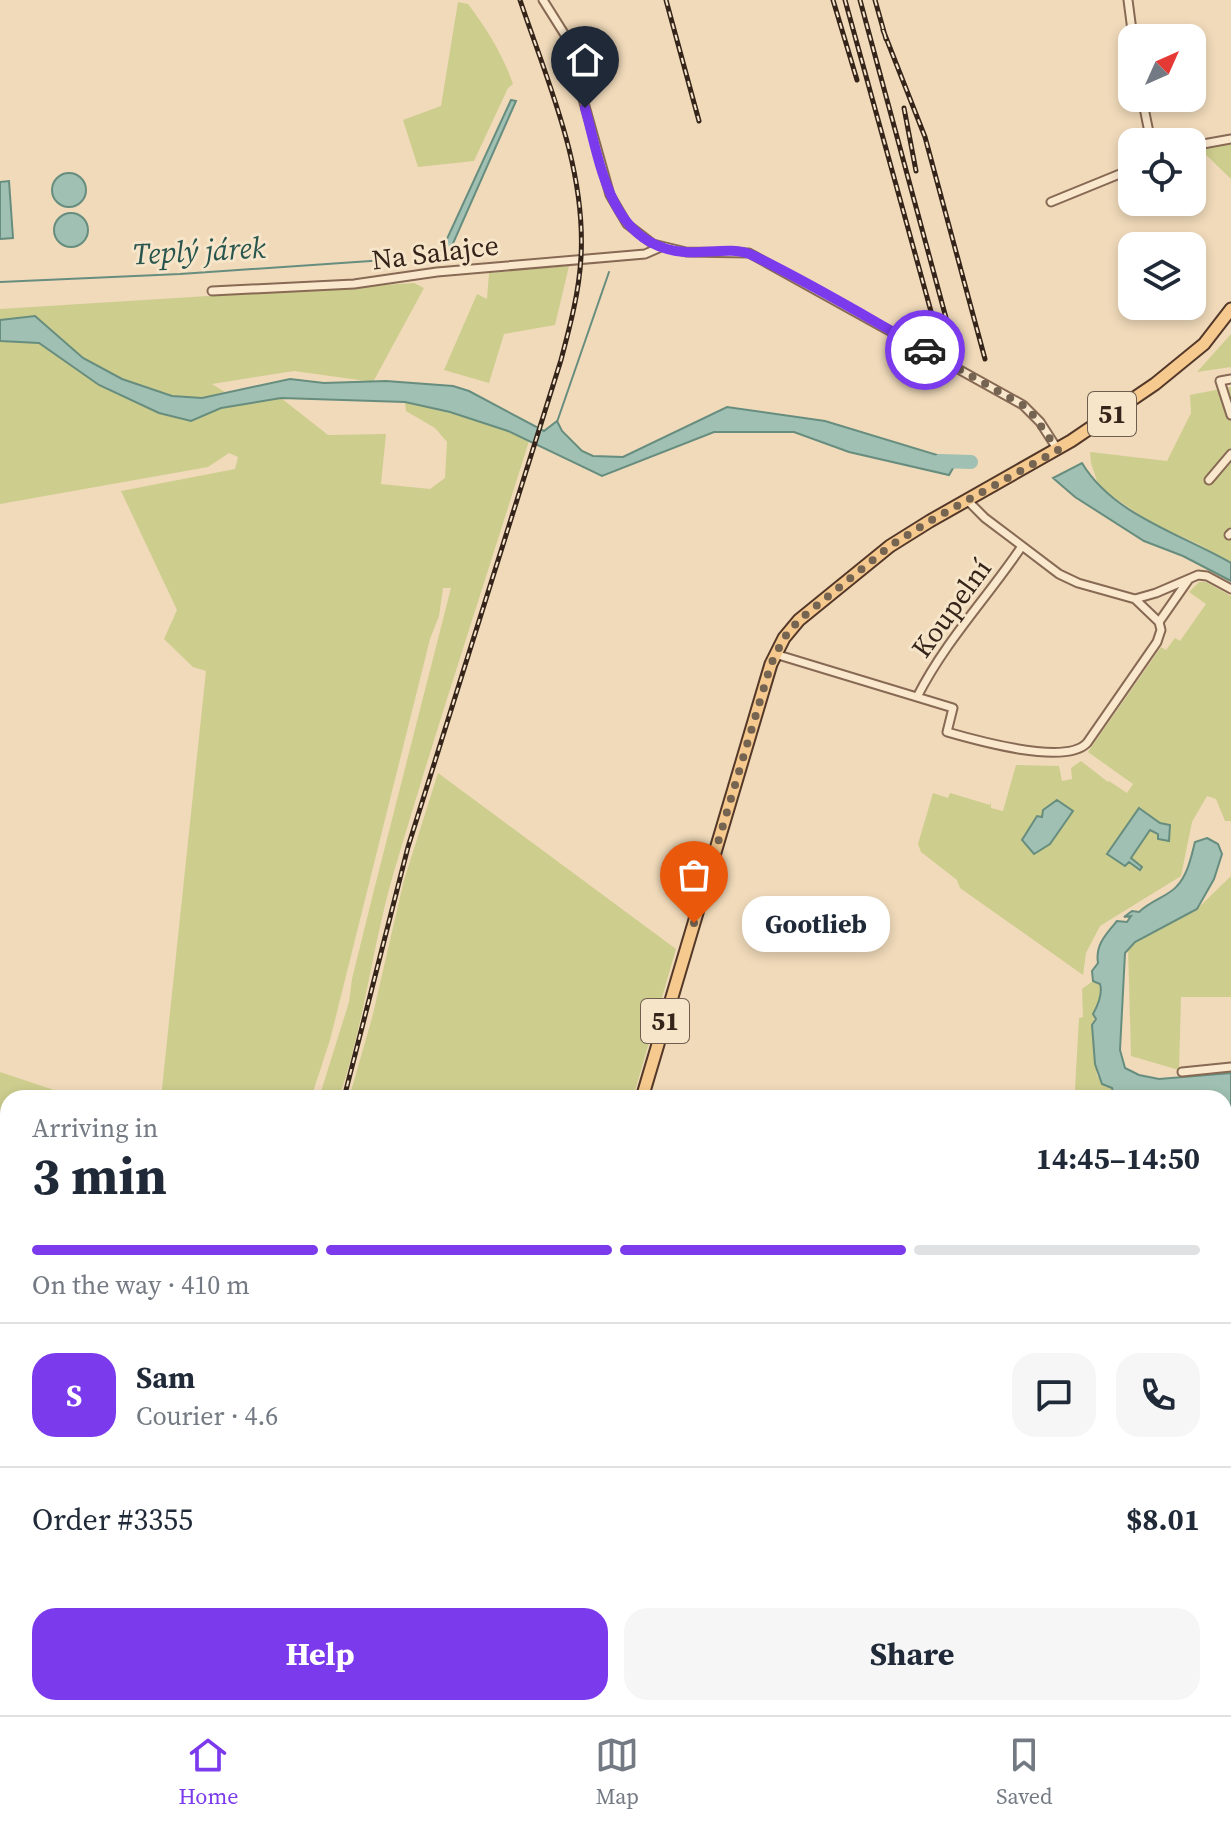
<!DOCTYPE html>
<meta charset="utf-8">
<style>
body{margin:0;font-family:"Source Serif 4",serif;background:#f6f6f7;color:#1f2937;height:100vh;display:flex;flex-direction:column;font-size:30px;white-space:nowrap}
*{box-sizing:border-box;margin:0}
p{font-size:26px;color:#747a83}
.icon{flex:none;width:44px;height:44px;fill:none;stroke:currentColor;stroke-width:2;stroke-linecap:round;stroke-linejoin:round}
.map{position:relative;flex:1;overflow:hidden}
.drawer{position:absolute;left:0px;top:1090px;width:1232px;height:626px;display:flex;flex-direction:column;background:#fff;border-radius:24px 24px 0 0;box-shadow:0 4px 12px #0003}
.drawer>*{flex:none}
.needle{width:52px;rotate:45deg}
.buttons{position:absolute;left:1118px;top:24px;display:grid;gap:16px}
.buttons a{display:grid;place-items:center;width:88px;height:88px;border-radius:16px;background:#fff;box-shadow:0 4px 12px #0003;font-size:40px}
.pin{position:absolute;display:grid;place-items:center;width:68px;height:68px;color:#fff;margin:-82px -34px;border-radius:50% 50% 50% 0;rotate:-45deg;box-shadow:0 0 8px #0007}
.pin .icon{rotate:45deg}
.courier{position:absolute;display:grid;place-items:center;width:80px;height:80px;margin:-40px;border:6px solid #7c3aed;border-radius:50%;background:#fff;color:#222;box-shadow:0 2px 10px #0007}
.bubble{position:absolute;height:56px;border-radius:24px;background:#fff;box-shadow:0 4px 12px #0003;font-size:26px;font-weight:700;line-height:56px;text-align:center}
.overview em{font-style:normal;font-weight:700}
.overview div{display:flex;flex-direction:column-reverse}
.overview{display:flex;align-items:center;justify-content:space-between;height:136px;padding:0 32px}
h1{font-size:52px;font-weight:700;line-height:60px}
.bar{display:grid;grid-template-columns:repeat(4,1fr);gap:12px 8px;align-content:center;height:96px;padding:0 32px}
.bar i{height:10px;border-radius:6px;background:#e0e1e3}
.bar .selected{background:#7c3aed}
.bar p{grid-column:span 4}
.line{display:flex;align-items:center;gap:20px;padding:0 32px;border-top:2px solid #e0e1e3}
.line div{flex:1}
.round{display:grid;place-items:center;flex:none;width:84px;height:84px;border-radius:24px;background:#f6f6f7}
.action{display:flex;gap:16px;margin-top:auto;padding:16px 32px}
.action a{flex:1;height:92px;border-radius:24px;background:#7c3aed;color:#fff;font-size:32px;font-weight:700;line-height:92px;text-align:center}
.action a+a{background:#f6f6f7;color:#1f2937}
.tab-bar{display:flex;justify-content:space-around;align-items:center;height:112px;border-top:2px solid #e0e1e3;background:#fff;font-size:22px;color:#747a83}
.tab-bar a{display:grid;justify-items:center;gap:4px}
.tab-bar .selected{color:#7c3aed}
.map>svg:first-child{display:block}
</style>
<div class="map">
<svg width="1231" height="1715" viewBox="0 0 1231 1715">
<rect width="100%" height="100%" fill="#f0daba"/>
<path fill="#cdcd8e" d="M458,2l10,2c19,25 35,51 45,80l-5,4 -34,73 -56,6 -15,-47 38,-14z
M1231,143v36l-32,-31z
M569,266l-14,59 -51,9 -15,49 -45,-13 33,-76 10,5 2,-26z
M414,283l10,5 -51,94 -79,-11 -82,13 13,8 -23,6 -30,-2 -50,-17 -39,-21 -48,-42 -35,4v-11z
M1231,334v33l-34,5z
M0,341l39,2 60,42 92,36 30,-13 60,-10 47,37 58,-1 -5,50 49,5 15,-11 2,-36 -12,-14 -29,-17 -1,-9c43,10 85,20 124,39 -45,144 -93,288 -136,434 -21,73 -29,150 -54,223h-20l30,-96 3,-23 21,-85 78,-306h-8l-4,28 -9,23 -100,401 -19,58h-150l45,-427 -13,-4 -29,-28 13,-29 -56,-119 114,-22 3,-12 -9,-4 -21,14 -208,37z
M1231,387v176l-33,-19 -48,-22 -51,-35 -8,-24 -1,-11 77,9 24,-48 -1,-18z
M1199,582h7l25,14v225h-6l-9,-22 -9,-3 -15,26 -11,54 -81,50 -14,27 -3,22 -123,-87 -3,-8 -36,-28 -3,-8 15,-51 15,5 2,-5 40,12 1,-3v6l12,3 13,-46 43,1 3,15 10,-2 -1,-11 10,-7 27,21 1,-1 18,12 6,-9 -45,-32 73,-105 5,3 9,-12 5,3 26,-37 -17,-12z
M438,773l238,176 -43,149h-284l23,-80 32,-138z
M1231,876v121h-50l-2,73 -48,-14 -3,-109 69,-38z
M1093,981l8,3 1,5 -10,36 5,51 16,12 1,10h-32l-7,-9 4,-71 4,-1 -1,-28z
M0,1072l78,26h-70v51l-8,-3z
M0,1272l8,2v434h127l-3,7h-132z
M150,1708h258l-2,7h-258z
M473,1708h372l5,7h-379z"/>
<path fill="#9fc0b2" stroke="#678d7f" stroke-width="2" d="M511,100l5,1 -69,156 -7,-3z
M52 190a17 17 0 1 1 34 0a17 17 0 1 1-34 0Z
M9,181l4,57 -13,1v-57z
M54 230a17 17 0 1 1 34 0a17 17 0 1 1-34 0Z
M35,316l48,42 39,21 50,17 30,2 88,-19 34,4 62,-2 67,5 16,5 75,40 13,-10 5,10 20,20 11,5 30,1 104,-50 98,14 132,40 -8,14 -100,-23 -55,-20h-80l-112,44 -94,-45 -58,-19 -45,-10 -124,-4 -60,10 -30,13 -32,-8 -60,-28 -60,-42 -39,-2v-21z
M1082,463c31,52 99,71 149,100v18l-48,-25 -39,-15 -69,-44 -22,-19z
M1057,800l16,11 -23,33 -16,10 -12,-14 15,-24 5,1 1,-7z
M1139,808l21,15 10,2 -1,16 -11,-2v-5l-8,-4 -19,28 11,9 -2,3 -11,-8 -4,4 -18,-12z
M1207,838l11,6 4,10 -8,25 -17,30 -62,33 -10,11 -5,97 5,18 14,7 20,4 72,-6v40l-7,-6v-9l-7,-1 -103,1 -2,-10 -10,-4 -7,-20 -3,-39 4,-6 -3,-5c5,-9 10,-20 7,-30l-7,-3 -1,-10 6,-8c-3,-18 8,-29 19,-42l10,1 4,-6 -7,1 8,-6 7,1c12,-12 30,-16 38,-26 11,-12 14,-29 18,-44z
M0,1146l8,3v55l-8,-2z"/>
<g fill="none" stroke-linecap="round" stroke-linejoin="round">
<path stroke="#678d7f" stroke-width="2" d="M0,282l180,-8 220,-15
M557,422l52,-150
M887,1708l5,7"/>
<path stroke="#9fc0b2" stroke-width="14" d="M940,461l31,1"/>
<g stroke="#876954" stroke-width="11">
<path id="street" d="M543,0l22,35 45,160 17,29 26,20 33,8 63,1 274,152 17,17 18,28
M1128,0l5,38
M1142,98l9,44
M1192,146l39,-7
M1051,202l81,-33
M212,291l142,-7 83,-12 208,-18 16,-7
M1231,379l-11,2 11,34
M1209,480l22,-26
M967,500l18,18 74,56 19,9 57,16 21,-6 42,-18 9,1 24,13
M1229,535l2,-2
M1135,599l24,23
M1159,622l30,-43
M775,654l178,54 -6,24c28,8 118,34 140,11l70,-101 4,-12 -2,-8
M917,697c29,-57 70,-99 105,-151
M1182,1072l49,-5"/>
</g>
<g stroke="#543829" stroke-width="15">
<path id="primary" d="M642,1098l129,-434 13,-26 15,-18 91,-74 40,-25 141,-80 84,-57 49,-40 27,-35
M460,1715l2,-7"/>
</g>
<use href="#street" stroke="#fae8cd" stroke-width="7"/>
<use href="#primary" stroke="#f6ca8e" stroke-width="11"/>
<g stroke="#35241a" stroke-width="5">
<path id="rail" d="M666,0l33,121
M833,0l24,80
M845,0l90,326
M860,0l89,329
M875,0l11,39
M883,30l42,107 60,222
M904,108l12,63
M344,1098l64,-251 153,-487c9,-34 18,-67 20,-103 5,-89 -33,-174 -61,-257
M137,1715l3,-7"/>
</g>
<use href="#rail" stroke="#f7e5ca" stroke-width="2" stroke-dasharray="6" stroke-linecap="butt"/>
</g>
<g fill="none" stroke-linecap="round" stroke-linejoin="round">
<path stroke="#766452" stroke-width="8" stroke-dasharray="0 14.4" d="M694,923l77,-259 13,-26 15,-18 91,-74 40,-25 128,-71 -30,-42 -103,-58"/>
<path stroke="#7c3aed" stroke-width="10" d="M585,108c16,57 25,139 100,144 20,2 49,-6 67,3 59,28 116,63 173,95"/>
</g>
<g text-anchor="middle" stroke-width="6" stroke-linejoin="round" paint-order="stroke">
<g fill="#f7e5ca" stroke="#6f5e4f" stroke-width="2">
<rect x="1088" y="392" width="48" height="44" rx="6"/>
<rect x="641" y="999" width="48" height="44" rx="6"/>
</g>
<g font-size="26" font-weight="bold" fill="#35241a">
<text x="1112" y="423">51</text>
<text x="665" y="1030">51</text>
</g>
<g font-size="28" fill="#35241a" stroke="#f7e5ca">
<text transform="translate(435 252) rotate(-7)" y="10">Na Salajce</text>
<text transform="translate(951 608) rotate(-54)" y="10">Koupelní</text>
</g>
<g font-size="30" font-style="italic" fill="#28564e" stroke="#f7e5ca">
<text transform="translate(199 251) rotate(-3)" y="10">Teplý járek</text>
</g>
</g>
</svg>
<div class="buttons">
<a><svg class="needle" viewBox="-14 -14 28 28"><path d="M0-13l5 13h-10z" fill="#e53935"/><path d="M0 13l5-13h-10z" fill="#747a83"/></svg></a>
<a><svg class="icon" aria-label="locate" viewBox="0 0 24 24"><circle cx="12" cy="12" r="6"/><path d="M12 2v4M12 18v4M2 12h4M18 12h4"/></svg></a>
<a><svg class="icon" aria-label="layers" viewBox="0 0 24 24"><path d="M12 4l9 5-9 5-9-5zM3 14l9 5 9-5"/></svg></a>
</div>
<div class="pin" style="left:694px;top:923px;background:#ea580c"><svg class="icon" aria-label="bag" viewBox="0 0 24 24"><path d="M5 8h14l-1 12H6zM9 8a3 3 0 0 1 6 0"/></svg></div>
<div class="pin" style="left:585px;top:108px;background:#1f2937"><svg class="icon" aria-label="home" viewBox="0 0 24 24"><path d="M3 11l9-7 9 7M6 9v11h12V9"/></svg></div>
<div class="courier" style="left:925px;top:350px"><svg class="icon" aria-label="car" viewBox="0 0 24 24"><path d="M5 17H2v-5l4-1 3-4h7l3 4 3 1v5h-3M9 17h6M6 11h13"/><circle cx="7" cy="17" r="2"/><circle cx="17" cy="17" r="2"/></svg></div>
<div class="bubble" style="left:742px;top:896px;width:148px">Gootlieb</div>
<section class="drawer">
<div class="overview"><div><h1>3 min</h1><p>Arriving in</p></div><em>14:45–14:50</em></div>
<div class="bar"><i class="selected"></i><i class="selected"></i><i class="selected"></i><i></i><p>On the way · 410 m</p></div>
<div class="line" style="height:144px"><b class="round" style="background:#7c3aed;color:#fff">S</b><div><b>Sam</b><p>Courier · 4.6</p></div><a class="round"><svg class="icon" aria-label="chat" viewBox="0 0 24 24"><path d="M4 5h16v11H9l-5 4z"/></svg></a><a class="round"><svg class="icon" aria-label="phone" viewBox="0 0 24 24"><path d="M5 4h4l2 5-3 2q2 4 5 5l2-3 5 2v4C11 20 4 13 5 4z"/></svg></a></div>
<div class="line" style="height:104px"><div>Order #3355</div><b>$8.01</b></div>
<div class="action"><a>Help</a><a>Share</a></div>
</section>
</div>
<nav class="tab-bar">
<a class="selected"><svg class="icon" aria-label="home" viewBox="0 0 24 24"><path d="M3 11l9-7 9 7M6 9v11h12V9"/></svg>Home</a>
<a><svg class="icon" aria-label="map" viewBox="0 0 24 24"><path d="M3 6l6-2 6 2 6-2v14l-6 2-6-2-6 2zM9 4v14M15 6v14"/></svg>Map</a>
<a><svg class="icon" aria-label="saved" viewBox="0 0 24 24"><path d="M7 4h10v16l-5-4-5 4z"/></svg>Saved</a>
</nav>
